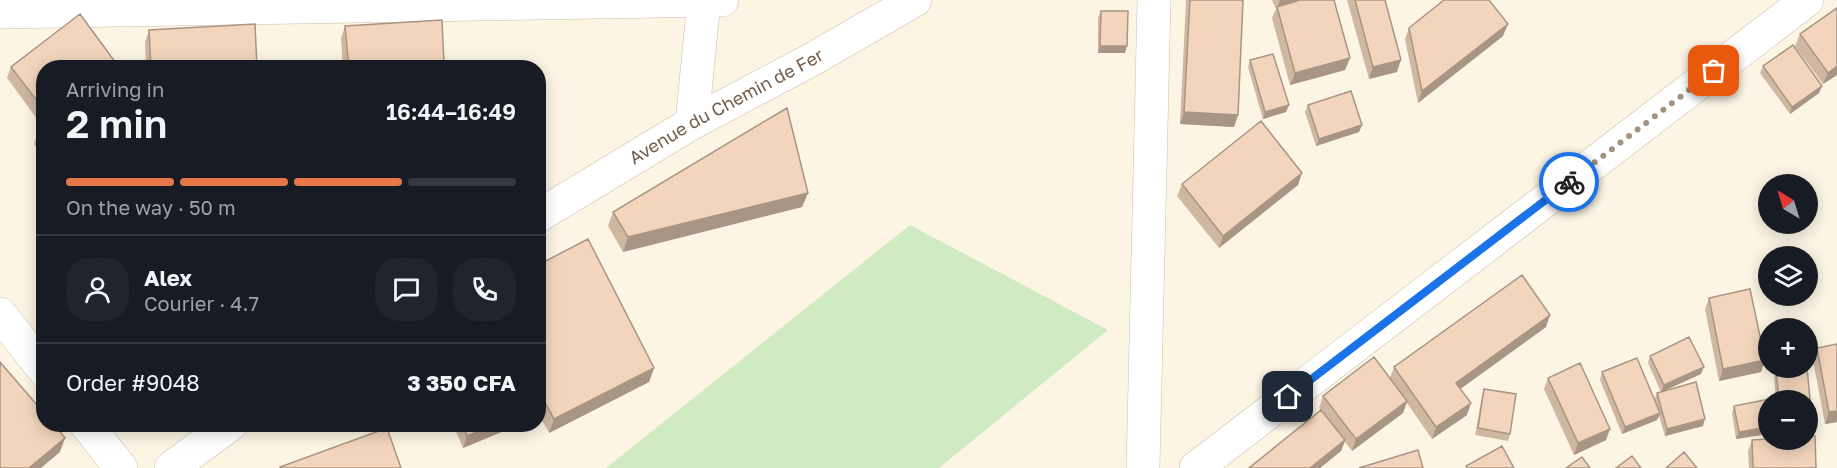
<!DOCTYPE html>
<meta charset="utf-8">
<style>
body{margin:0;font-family:"Golos Text",sans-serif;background:#20242c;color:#f1f3f6;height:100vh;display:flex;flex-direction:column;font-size:22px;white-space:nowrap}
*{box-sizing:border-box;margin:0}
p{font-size:20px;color:#9ea1a6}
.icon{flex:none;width:33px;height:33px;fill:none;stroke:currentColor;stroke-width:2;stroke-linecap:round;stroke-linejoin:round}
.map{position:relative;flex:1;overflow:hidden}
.sheet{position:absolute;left:36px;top:60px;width:510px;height:372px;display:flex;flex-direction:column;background:#171b24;border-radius:24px;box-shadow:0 3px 15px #0003}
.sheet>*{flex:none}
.needle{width:39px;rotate:322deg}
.buttons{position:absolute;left:1758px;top:174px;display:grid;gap:12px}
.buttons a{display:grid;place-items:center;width:60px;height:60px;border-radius:50%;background:#171b24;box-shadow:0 3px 15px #0003;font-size:30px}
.pin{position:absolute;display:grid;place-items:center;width:51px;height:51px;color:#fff;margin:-26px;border-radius:12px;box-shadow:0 3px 9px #0006}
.courier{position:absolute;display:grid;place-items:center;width:60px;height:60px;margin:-30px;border:4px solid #1a73e8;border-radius:50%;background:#fff;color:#222;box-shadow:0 2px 8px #0007}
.overview em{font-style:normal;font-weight:600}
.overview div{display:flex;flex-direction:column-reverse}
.overview{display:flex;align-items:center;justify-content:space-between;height:102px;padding:0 30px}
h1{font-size:39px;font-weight:600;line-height:45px}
.bar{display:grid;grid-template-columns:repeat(4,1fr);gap:9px 6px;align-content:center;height:72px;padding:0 30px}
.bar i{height:8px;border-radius:4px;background:#363941}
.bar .current{background:#e77748}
.bar p{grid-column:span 4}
.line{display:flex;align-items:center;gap:15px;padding:0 30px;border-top:2px solid #363941}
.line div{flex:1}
.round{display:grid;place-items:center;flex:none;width:63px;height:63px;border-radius:24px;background:#20242c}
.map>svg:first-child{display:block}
</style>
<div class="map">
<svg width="1837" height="468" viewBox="0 0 1837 468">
<rect width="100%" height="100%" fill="#fcf5e4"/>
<path fill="#d0eac3" d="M910,225l198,105 -169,138h-333z"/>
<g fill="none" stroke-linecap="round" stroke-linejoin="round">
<g stroke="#cebdab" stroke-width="34">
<g id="minor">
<path d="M0,12l722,-12"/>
<path d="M692,123l12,-123"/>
<path id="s1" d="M538,216l154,-93 119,-63 104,-60"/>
<path d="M0,314l44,56"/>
<path d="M86,424l35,44"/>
<path d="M171,468l60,-44"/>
<path d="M1143,468l11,-468"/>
<path d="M1196,468l611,-468"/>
</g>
</g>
<use href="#minor" stroke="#fff" stroke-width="33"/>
</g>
<path fill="#d0b7a2" d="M1186,0h57l-5,115 -4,12 -54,-3z
M1272,0h62l16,58 -5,12 -55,15 -18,-67 4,-9z
M1347,0h38l12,72 -28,7z
M1101,11l24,42h-27v-35z
M345,26l99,38 -1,4h-100l-2,-30z
M1409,28l94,8 -85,67 -13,-64z
M149,30l108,38h-111l-1,-26z
M1800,34l37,41 -14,9 -28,-38z
M1250,60l39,45 -3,7 -23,7 -15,-52z
M118,66v2h-74v89l-10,-13 5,-14 4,-3 -36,-49 4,-11z
M1763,66l59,20 -3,7 -29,21 -30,-41z
M1308,105l54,20 -3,7 -43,14 -11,-34z
M1182,184l116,1 -79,63 -42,-52z
M808,193l-6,14 -179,45 -15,-26 5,-14z
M538,265l116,103 -5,14 -100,51 -11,-20z
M1709,298l52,74 -42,9 -14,-72z
M1546,327l-86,62 7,26 -35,24 -25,-36 -4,10 -51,38 -7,-9 -4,9 -21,17h-71l72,-57 -2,-3 4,-12 67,-18 4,-11z
M1837,344v78l-12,2 -12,-64 4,-12z
M1650,356l51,18 -35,16 37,36 -38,10 -6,-20 -2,4 -35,14 -22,-54 2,-8 52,27 3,-6 4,-1 -13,-29z
M1807,368l5,52 -3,7 -1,1v-28h-32l-2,-22 2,-7z
M1548,378l58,62 -32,15 -30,-66z
M1484,389l26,45 -2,7 -33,-6 7,-39z
M1768,400v34l-32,5 -4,-26 2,-7z
M453,424h68l-58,24z
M1752,440l64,28h-67l-1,-17z"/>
<path fill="#a99584" d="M1280,0h26l-29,8z
M1508,24l-5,12 -85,67 4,-12z
M1100,46h27l-2,7h-27z
M1350,58l-5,12 -55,15 5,-12z
M1401,60l-4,12 -28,7 4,-12z
M444,64l-1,4h-54z
M1837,66v9l-14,9 5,-11z
M1822,86l-3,7 -29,21 2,-7z
M1289,105l-3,7 -23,7 2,-7z
M1184,112l54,3 -4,12 -54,-3z
M1362,125l-3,7 -43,14 3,-7z
M1302,173l-4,12 -79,63 4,-12z
M808,193l-6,14 -179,45 5,-15z
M1550,315l-4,12 -94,68 4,-12z
M1765,360l-4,12 -42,9 4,-12z
M1704,367l-3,7 -40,18 3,-7z
M654,368l-5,14 -100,51 5,-14z
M1407,401l-4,12 -51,38 4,-12z
M1471,403l-4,12 -35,24 4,-12z
M1837,411v11l-12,2 4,-12z
M1660,413l-3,7 -35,14 3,-7z
M1705,419l-2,7 -38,10 2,-7z
M1812,420l-3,7 -1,1v-7z
M496,424h25l-58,24 4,-12z
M1768,427v7l-32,5 3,-7z
M1610,429l-4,11 -32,15 4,-12z
M65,438l-5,14 -19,16h-12z
M1345,440l-4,11 -21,17h-10z"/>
<path fill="#f2d5bc" stroke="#a99584" stroke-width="1.5" d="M1190,0h53l-5,115 -54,-3z
M1300,0h34l16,58 -55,15 -18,-66z
M1355,0h30l16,60 -28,7z
M1444,0h45l19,24 -86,67 -13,-63z
M1837,8v58l-9,7 -28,-39z
M1101,11h27l-1,35h-27z
M80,14l38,52 -2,2h-72v42l-33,-43z
M442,20l2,44 -55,4h-40l-4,-42z
M255,24l2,44h-106l-2,-38z
M1793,45l29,41 -30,21 -29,-41z
M1273,54l16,51 -24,7 -15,-52z
M1351,91l11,34 -43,14 -11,-34z
M787,108l21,85 -180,44 -15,-25z
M1261,121l41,52 -79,63 -41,-52z
M44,126v10l-5,-6z
M588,239l66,129 -100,51 -16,-30v-124z
M1522,275l28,40 -94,68 15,20 -35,24 -42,-60z
M1750,289l15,71 -42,9 -14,-71z
M1689,337l15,30 -40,18 -14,-29z
M1837,344v67l-8,1 -12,-64z
M1374,357l33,44 -51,38 -33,-43z
M1637,358l23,55 -35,14 -23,-55z
M0,362l44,51v11h10l11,14 -36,30h-29z
M1580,363l30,66 -32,14 -30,-65z
M1807,368l5,52 -4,1v-21h-29l-3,-29z
M1696,382l9,37 -38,10 -10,-36z
M1484,389l32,5 -6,40 -32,-6z
M1770,399v1h-2v27l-29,5 -5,-26z
M1321,410l24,30 -35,28h-61z
M462,424h34l-29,12z
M387,428l14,40h-121v-1z
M1808,436h7l1,32h-63l-1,-28 16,-1v1h40z
M1502,446l12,22h-47l-1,-2z
M1418,450l5,18h-64z
M1684,452l13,16h-31z
M1632,456l9,12h-25z
M1582,457l8,11h-24z"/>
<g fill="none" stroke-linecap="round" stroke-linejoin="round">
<path stroke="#a4927f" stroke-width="6" stroke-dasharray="0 10.8" d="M1569,182l145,-111"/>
<path stroke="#1a73e8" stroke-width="8" d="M1288,397l281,-215"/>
</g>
<g text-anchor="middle" stroke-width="4.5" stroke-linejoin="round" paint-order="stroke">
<g font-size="18" fill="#755c49" stroke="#fff9eb">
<text dy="6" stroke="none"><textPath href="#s1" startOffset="218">Avenue du Chemin de Fer</textPath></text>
</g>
</g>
</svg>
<div class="buttons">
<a><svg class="needle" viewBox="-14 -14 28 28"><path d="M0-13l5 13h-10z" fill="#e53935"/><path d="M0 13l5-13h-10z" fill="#9ea1a6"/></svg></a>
<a><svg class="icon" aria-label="layers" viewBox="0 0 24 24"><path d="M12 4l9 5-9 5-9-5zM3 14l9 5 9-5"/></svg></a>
<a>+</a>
<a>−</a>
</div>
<div class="pin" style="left:1714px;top:71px;background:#ea580c"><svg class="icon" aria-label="bag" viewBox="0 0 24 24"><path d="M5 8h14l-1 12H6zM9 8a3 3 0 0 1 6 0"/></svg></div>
<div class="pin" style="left:1288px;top:397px;background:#1f2937"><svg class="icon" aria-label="home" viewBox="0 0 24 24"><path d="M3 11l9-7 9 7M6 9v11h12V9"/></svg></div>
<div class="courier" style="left:1569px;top:182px"><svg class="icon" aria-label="bike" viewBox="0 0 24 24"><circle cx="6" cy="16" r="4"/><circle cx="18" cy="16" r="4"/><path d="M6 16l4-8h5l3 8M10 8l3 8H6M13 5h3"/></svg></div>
<section class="sheet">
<div class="overview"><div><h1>2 min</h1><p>Arriving in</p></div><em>16:44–16:49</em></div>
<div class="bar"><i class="current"></i><i class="current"></i><i class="current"></i><i></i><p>On the way · 50 m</p></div>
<div class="line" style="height:108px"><a class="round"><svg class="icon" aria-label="person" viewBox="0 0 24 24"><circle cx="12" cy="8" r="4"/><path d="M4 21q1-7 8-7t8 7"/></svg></a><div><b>Alex</b><p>Courier · 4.7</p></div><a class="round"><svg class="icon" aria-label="chat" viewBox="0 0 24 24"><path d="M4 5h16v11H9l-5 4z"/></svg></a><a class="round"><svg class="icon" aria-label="phone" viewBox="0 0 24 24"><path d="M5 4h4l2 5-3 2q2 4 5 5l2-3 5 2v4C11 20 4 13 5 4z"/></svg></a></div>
<div class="line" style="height:78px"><div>Order #9048</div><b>3 350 CFA</b></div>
</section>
</div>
